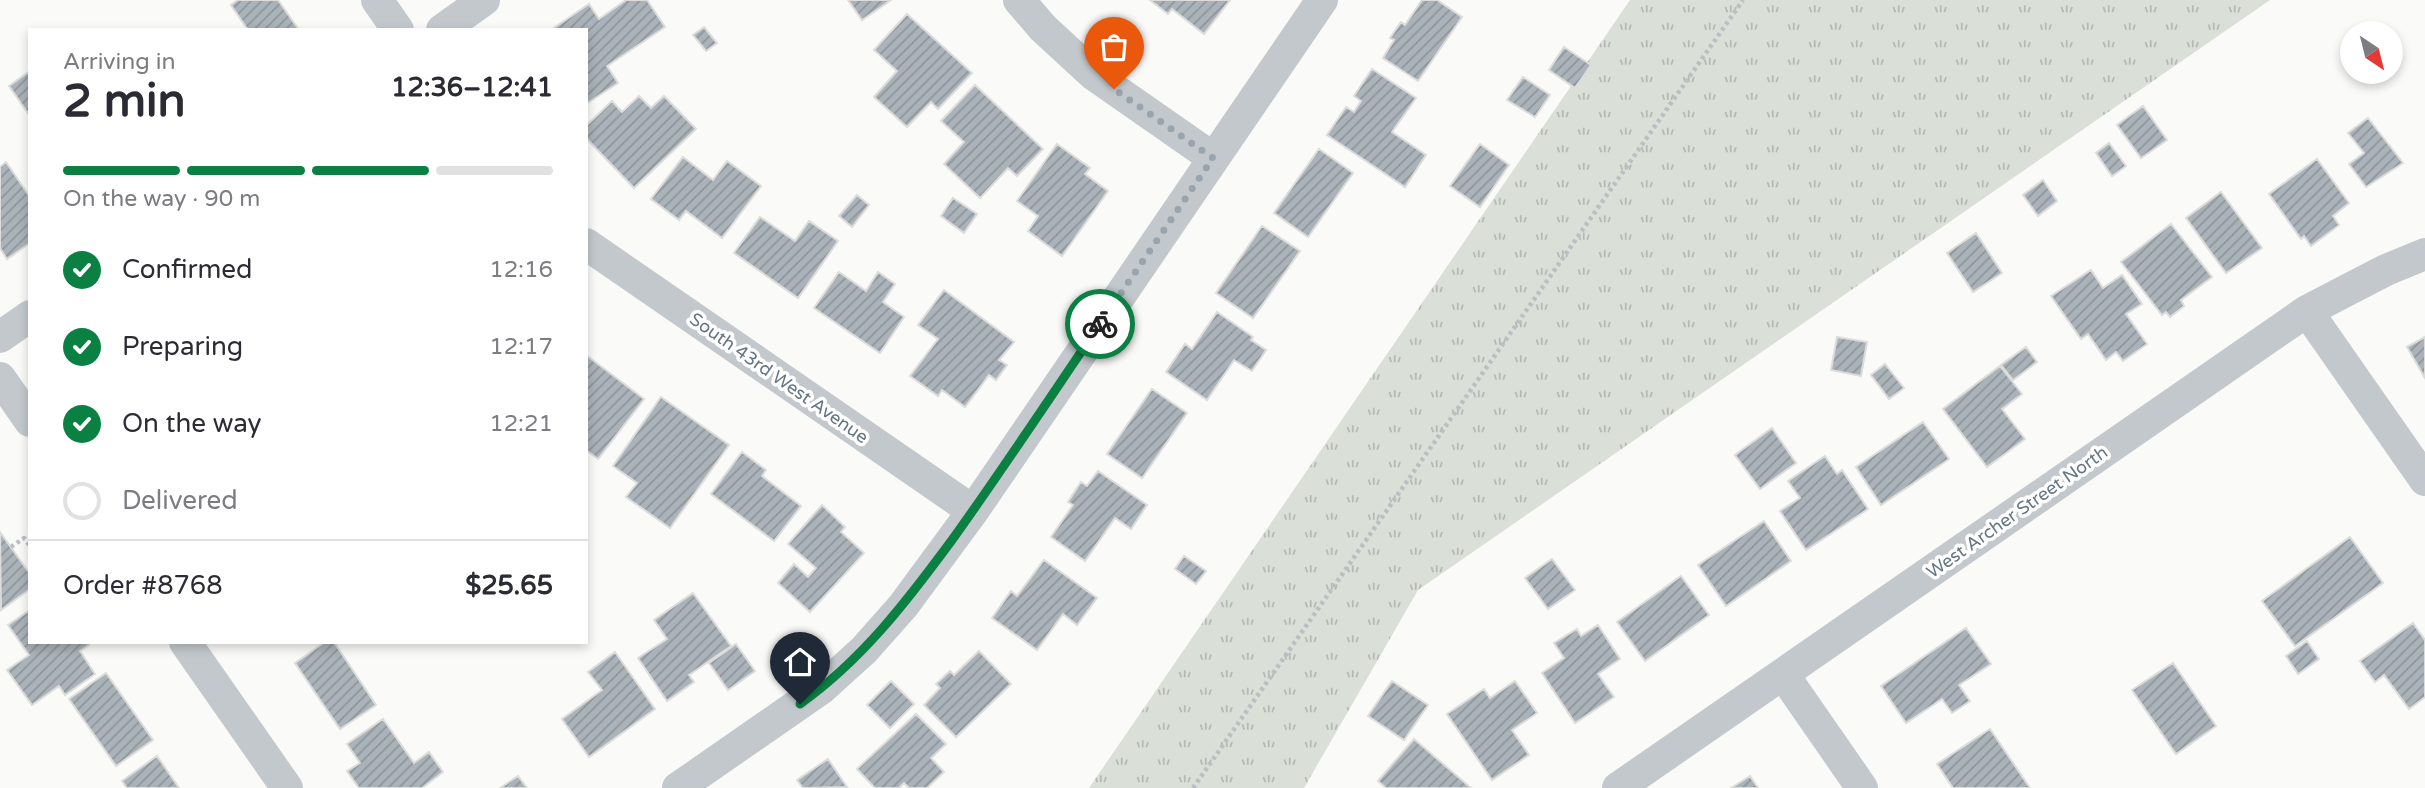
<!DOCTYPE html>
<meta charset="utf-8">
<style>
body{margin:0;font-family:"Varela Round",sans-serif;background:#f2f2f3;color:#2b2b33;height:100vh;display:flex;flex-direction:column;font-size:26px;white-space:nowrap}
*{box-sizing:border-box;margin:0}
p{font-size:23px;color:#7c7c81}
.icon{flex:none;width:38px;height:38px;fill:none;stroke:currentColor;stroke-width:2;stroke-linecap:round;stroke-linejoin:round}
.map{position:relative;flex:1;overflow:hidden}
.drawer{position:absolute;left:28px;top:28px;width:560px;height:616px;display:flex;flex-direction:column;background:#fff;border-radius:0px;box-shadow:0 4px 10px #0003}
.drawer>*{flex:none}
.needle{width:46px;rotate:145deg}
.controls{position:absolute;left:2340px;top:21px;display:grid;gap:14px}
.controls a{display:grid;place-items:center;width:63px;height:63px;border-radius:50%;background:#fff;box-shadow:0 4px 10px #0003;font-size:35px}
.pin{position:absolute;display:grid;place-items:center;width:60px;height:60px;color:#fff;margin:-72px -30px;border-radius:50% 50% 50% 0;rotate:-45deg;box-shadow:0 0 7px #0007}
.pin .icon{rotate:45deg}
.courier{position:absolute;display:grid;place-items:center;width:70px;height:70px;margin:-35px;border:5px solid #0b8043;border-radius:50%;background:#fff;color:#222;box-shadow:0 2px 9px #0007}
.overview em{font-style:normal;font-weight:700}
.overview div{display:flex;flex-direction:column-reverse}
.overview{display:flex;align-items:center;justify-content:space-between;height:119px;padding:0 35px}
h1{font-size:46px;font-weight:700;line-height:52px}
.bar{display:grid;grid-template-columns:repeat(4,1fr);gap:10px 7px;align-content:center;height:84px;padding:0 35px}
.bar i{height:9px;border-radius:5px;background:#e1e1e2}
.bar .on{background:#0b8043}
.bar p{grid-column:span 4}
.line{display:flex;align-items:center;gap:18px;padding:0 35px;border-top:2px solid #e1e1e2}
.line div{flex:1}
ol{padding:0 35px;list-style:none}
li{display:flex;align-items:center;gap:21px;height:77px}
li p{margin-inline-start:auto}
li .icon{padding:7px;border-radius:50%;background:#0b8043;color:#fff;stroke-width:4}
li:last-child{color:#7c7c81}
li i{width:38px;height:38px;border:4px solid #e1e1e2;border-radius:50%}
.map>svg:first-child{display:block}
</style>
<div class="map">
<svg width="2425" height="788" viewBox="0 0 2425 788">
<defs>
<pattern id="grass-tufts" width="24" height="20" patternUnits="userSpaceOnUse" patternTransform="scale(1.75)"><rect width="24" height="20" fill="#dadfd7"/><path d="M3 7l-1-3M5 7V3M7 7l1-3M15 17l-1-3M17 17v-4M19 17l1-3" fill="none" stroke="#b4b9b4"/></pattern>
<pattern id="building-hatch" width="6" height="6" patternUnits="userSpaceOnUse" patternTransform="scale(1.75)"><rect width="6" height="6" fill="#aab3b9"/><path d="M-1 1l2-2M0 6l6-6M5 7l2-2" fill="none" stroke="#8e969c"/></pattern>
</defs>
<rect width="100%" height="100%" fill="#fafaf8"/>
<path fill="url(#grass-tufts)" d="M1630,0h640l-852,590 -114,198h-215z"/>
<path fill="url(#building-hatch)" stroke="#dcdcda" stroke-width="2" d="M238,0h40l21,30h-51l-17,-25z
M626,0h21l18,27 -58,39 11,17 -32,21v-74h-35l38,-26 10,15z
M848,0h43l-29,20z
M1150,0h80l-26,34 -32,-25 -4,5z
M1422,0h15l25,17 -44,64 -35,-23 11,-18 -4,-2 11,-16 4,3z
M907,14l65,59 -34,36 -7,-7 -24,25 -33,-30 23,-26 -23,-21z
M704,27l13,16 -11,8 -13,-16z
M1564,47l27,18 -16,23 -26,-18z
M1372,69l44,29 -24,34 34,23 -21,32 -78,-52 19,-28 8,5 7,-11 -7,-5z
M30,71v45l-21,-30z
M1523,77l27,18 -15,22 -28,-17z
M975,85l68,64 -26,27 -9,-8 -28,30 -36,-34 20,-22 -23,-21z
M639,96l12,12 13,-12 32,33 -62,59 -48,-50v-12l26,-25 10,11z
M2143,106l24,34 -26,18 -24,-33z
M2368,118l35,45 -37,24 -17,-23 15,-11 -16,-20z
M2109,143l17,23 -14,10 -16,-23z
M1057,144l33,24 -5,6 23,17 -46,65 -34,-25 10,-15 -21,-15z
M1480,144l29,21 -29,42 -30,-21z
M1319,149l34,24 -45,64 -34,-24z
M683,157l30,23 14,-19 34,25 -39,52 -36,-27 -7,9 -28,-21z
M2317,159l32,44 -16,13 6,9 -28,21 -7,-10 -3,3 -32,-45z
M6,162l24,35v46l-23,16 -7,-11v-81z
M2043,180l14,21 -19,15 -15,-21z
M2221,192l41,56 -36,25 -40,-55z
M857,195l12,10 -17,22 -13,-11z
M953,198l24,16 -13,19 -23,-17z
M760,217l35,24 14,-20 29,20 -40,57 -64,-45z
M2171,224l41,53 -31,23 3,6 -14,11 -4,-5 -4,3 -41,-53z
M1262,226l38,25 -47,67 -37,-25z
M1976,233l26,40 -29,19 -26,-39z
M2091,270l12,18 19,-13 20,29 -16,10 21,30 -24,17 -7,-9 -10,8 -18,-26 -7,5 -30,-43z
M839,272l27,19 12,-19 17,12 -12,18 21,15 -24,36 -66,-45z
M944,290l70,52 -15,18 8,5 -11,15 -7,-5 -24,32 -23,-17 -4,6 -28,-20 28,-37 -20,-14z
M1217,312l36,25 -2,3 15,10 -14,21 -18,-11 -27,40 -41,-28 19,-28 7,5z
M1837,337l30,5 -6,34 -30,-6z
M2425,337v41l-18,-31z
M2026,347l11,15 -24,18 -12,-15z
M586,355l58,44 -46,60 -12,-9z
M1885,364l19,24 -15,11 -18,-24z
M2000,366l22,28 -20,15 23,30 -38,28 -44,-58z
M1152,389l35,24 -45,65 -35,-24z
M661,397l68,48 -59,83 -44,-31 11,-14 -24,-17z
M1923,422l26,37 -68,46 -25,-38z
M1772,428l24,35 -36,26 -25,-34z
M742,452l24,18 -4,6 39,30 -27,35 -63,-47z
M1825,456l12,18 5,-4 26,39 -62,41 -26,-39 20,-13 -12,-17z
M1098,471l49,34 -16,24 -16,-11 -30,43 -34,-24 22,-32 -5,-3 13,-20 6,4z
M822,505l23,22 -4,5 23,21 -54,59 -32,-29 16,-19 14,13 8,-9 -28,-24z
M1764,521l27,40 -65,45 -28,-41z
M0,532l30,42v15l-29,21z
M2350,537l33,46 -88,63 -33,-45z
M1184,556l22,15 -10,13 -21,-15z
M1552,559l23,31 -27,19 -23,-31z
M1044,560l53,38 -20,27 -14,-11 -26,36 -45,-32 19,-27 6,5z
M1681,576l28,39 -64,46 -28,-39z
M693,593l38,53 -42,29 5,7 -27,19 -29,-43 29,-19 -13,-19z
M30,610v32h57l2,3 -9,6 15,23 -30,21 -6,-9 -27,19 -25,-35 22,-15 -21,-30z
M2413,623l12,17v57l-16,12 -25,-34 -9,7 -15,-21z
M1598,625l22,34 -22,15 16,23 -39,26 -33,-50 22,-15 -10,-15 23,-14 4,7z
M1966,628l25,36 -32,21 11,16 -18,12 -10,-14 -36,24 -25,-37z
M2307,641l12,18 -21,15 -12,-18z
M325,642h9l42,63 -36,24 -45,-66z
M736,644l19,27 -27,19 -19,-27z
M979,651l32,33 -55,53 -32,-32 16,-17 -4,-4 14,-13 4,4z
M615,652l40,57 -66,48 -27,-38 40,-29 -14,-18z
M2173,663l43,63 -40,28 -44,-64z
M106,673l47,67 -37,26 -47,-67z
M891,681l23,23 -24,24 -23,-23z
M1392,681l36,24 -24,35 -36,-24z
M1515,681l22,32 -25,17 17,25 -37,25 -45,-66 37,-25 6,9z
M916,714l30,30 -15,14 13,14 -17,16h-18l-5,-5 -5,5h-24l-18,-19z
M383,719l31,44 15,-11 14,20 -21,16h-63l-12,-17 13,-8 -13,-19z
M1990,729l40,59h-77l-16,-24z
M1414,739l57,49h-85l-8,-7z
M157,756l22,32h-52l-5,-7z
M828,759l19,28 -44,1 -6,-8z
M518,776l9,12h-27z
M1750,776l8,12h-27z"/>
<g fill="none" stroke-linecap="round" stroke-linejoin="round">
<path stroke="#bbbfc2" stroke-width="4.5" stroke-dasharray="3.5 3.5" stroke-linecap="butt" d="M11,547l13,-9 6,8
M1193,788l550,-788"/>
<path stroke="#c3c8cc" stroke-width="32" d="M377,0l21,30
M1019,0l24,28 51,47 119,83
M442,30l42,-30
M586,244l387,267
M2307,311l118,169
M0,337l30,-21
M0,378l30,43
M185,642l102,146
M1783,674l79,114
M678,788l144,-100 42,-38 39,-44 70,-95 349,-511
M1618,788l689,-477 79,-41 39,-16"/>
</g>
<g fill="none" stroke-linecap="round" stroke-linejoin="round">
<path stroke="#99a4ac" stroke-width="7" stroke-dasharray="0 12.6" d="M1100,324l113,-166 -99,-69"/>
<path stroke="#0b8043" stroke-width="9" d="M800,704c62,-44 107,-103 152,-164 51,-71 99,-144 148,-216"/>
</g>
<g text-anchor="middle" stroke-width="7" stroke-linejoin="round" paint-order="stroke">
<g font-size="18" fill="#657683" stroke="#fff">
<text transform="translate(779 378) rotate(35)" y="6">South 43rd West Avenue</text>
<text transform="translate(2017 512) rotate(-35)" y="6">West Archer Street North</text>
</g>
</g>
</svg>
<div class="controls">
<a><svg class="needle" viewBox="-14 -14 28 28"><path d="M0-13l5 13h-10z" fill="#e53935"/><path d="M0 13l5-13h-10z" fill="#7c7c81"/></svg></a>
</div>
<div class="pin" style="left:1114px;top:89px;background:#ea580c"><svg class="icon" aria-label="bag" viewBox="0 0 24 24"><path d="M5 8h14l-1 12H6zM9 8a3 3 0 0 1 6 0"/></svg></div>
<div class="pin" style="left:800px;top:704px;background:#1f2937"><svg class="icon" aria-label="home" viewBox="0 0 24 24"><path d="M3 11l9-7 9 7M6 9v11h12V9"/></svg></div>
<div class="courier" style="left:1100px;top:324px"><svg class="icon" aria-label="bike" viewBox="0 0 24 24"><circle cx="6" cy="16" r="4"/><circle cx="18" cy="16" r="4"/><path d="M6 16l4-8h5l3 8M10 8l3 8H6M13 5h3"/></svg></div>
<section class="drawer">
<div class="overview"><div><h1>2 min</h1><p>Arriving in</p></div><em>12:36–12:41</em></div>
<div class="bar"><i class="on"></i><i class="on"></i><i class="on"></i><i></i><p>On the way · 90 m</p></div>
<ol>
<li><svg class="icon" aria-label="check" viewBox="0 0 24 24"><path d="M5 12l5 5 9-10"/></svg>Confirmed<p>12:16</p></li>
<li><svg class="icon" aria-label="check" viewBox="0 0 24 24"><path d="M5 12l5 5 9-10"/></svg>Preparing<p>12:17</p></li>
<li><svg class="icon" aria-label="check" viewBox="0 0 24 24"><path d="M5 12l5 5 9-10"/></svg>On the way<p>12:21</p></li>
<li><i></i>Delivered</li>
</ol>
<div class="line" style="height:91px"><div>Order #8768</div><b>$25.65</b></div>
</section>
</div>
